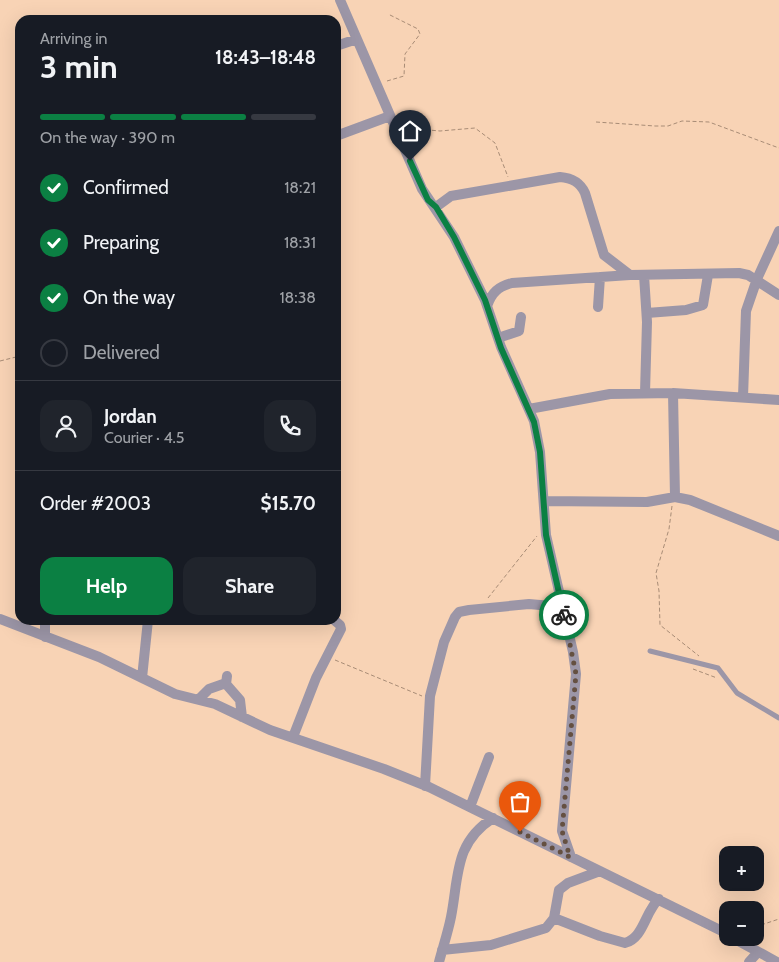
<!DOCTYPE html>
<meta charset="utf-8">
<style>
body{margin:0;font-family:Cabin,sans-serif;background:#20242c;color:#f1f3f6;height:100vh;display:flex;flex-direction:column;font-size:19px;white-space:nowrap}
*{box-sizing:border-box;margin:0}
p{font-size:16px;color:#9ea1a6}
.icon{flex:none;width:28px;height:28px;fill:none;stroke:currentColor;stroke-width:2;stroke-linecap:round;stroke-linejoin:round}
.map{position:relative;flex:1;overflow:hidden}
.side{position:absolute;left:15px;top:15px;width:326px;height:610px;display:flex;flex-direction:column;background:#171b24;border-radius:15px;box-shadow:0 5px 20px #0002}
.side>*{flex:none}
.controls{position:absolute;left:719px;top:846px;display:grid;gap:10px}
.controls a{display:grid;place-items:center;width:45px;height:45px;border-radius:10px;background:#171b24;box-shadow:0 5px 20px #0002;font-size:25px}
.pin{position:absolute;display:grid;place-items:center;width:42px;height:42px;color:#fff;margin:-51px -21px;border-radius:50% 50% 50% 0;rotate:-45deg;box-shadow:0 0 5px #0007}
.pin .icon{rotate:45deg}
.courier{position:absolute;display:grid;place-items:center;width:50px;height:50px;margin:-25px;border:4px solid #0b8043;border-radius:50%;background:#fff;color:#222;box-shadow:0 1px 6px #0007}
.summary em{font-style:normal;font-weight:800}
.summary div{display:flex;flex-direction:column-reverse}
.summary{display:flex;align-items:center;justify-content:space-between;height:85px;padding:0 25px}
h1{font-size:32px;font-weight:800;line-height:38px}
.bar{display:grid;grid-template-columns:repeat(4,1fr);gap:8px 5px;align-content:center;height:60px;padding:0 25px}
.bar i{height:6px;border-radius:4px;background:#363941}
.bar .selected{background:#0b8043}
.bar p{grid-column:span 4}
.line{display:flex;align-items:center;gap:12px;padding:0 25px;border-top:1px solid #363941}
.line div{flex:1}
.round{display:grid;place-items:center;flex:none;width:52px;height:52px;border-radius:15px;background:#20242c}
ol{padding:0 25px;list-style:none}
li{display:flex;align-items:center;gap:15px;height:55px}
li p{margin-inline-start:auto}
li .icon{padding:5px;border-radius:50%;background:#0b8043;color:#fff;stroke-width:4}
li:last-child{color:#9ea1a6}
li i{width:28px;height:28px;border:2px solid #363941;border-radius:50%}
.primary-button{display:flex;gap:10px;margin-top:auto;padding:10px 25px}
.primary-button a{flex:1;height:58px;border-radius:15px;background:#0b8043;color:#fff;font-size:20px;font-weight:800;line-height:58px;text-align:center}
.primary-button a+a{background:#20242c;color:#f1f3f6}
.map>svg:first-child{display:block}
</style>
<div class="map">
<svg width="779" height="962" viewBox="0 0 779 962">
<rect width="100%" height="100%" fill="#f8d3b5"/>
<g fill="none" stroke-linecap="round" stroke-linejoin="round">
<path stroke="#a88c76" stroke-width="1" stroke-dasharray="4 2.5" stroke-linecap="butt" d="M387,81l17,-5 1,-22 15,-20 -2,-5 -30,-15
M596,122l59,4h13l14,-5 27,1 70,26
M406,128l34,3 35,-3 20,15 13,34
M0,361l20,-5
M672,506l-3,23 -13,44 3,18 1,34 39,31
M488,598l49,-62
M335,660l87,36
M693,669l24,9
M755,927l24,-8"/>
<path stroke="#9c96a7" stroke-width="5" d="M650,651l68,17 19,25 42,25"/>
<path stroke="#9c96a7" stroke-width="10" d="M340,0l82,189 32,48 31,63 16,47 33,74 6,31 6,83 27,117 3,22 -14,157 9,26
M336,46l21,-7
M336,136l54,-20
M436,207l15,-11 109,-19c12,1 20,5 25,16l19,62 26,20
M644,275l3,47 -2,71
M487,306c5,-14 11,-19 25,-23l118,-8 109,-2 9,2 31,20
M598,307l2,-30
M647,313l39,-3 17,-5 5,-30
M498,338l21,-7 2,-14
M673,393l2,104
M743,397l3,-86 11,-32 22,-48
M529,409l81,-15 63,-1 106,7
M544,501l103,1 28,-5 15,3 89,36
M0,619l99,38 76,37 40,10 55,26 114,39 45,18 299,147
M45,637v-17
M227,676l-1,8 14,16 2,17
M142,678l6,-58
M199,699l10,-10 17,-6
M293,737l23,-59 25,-49 -1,-4 -6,-5
M425,786l5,-90 14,-54 11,-25 4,-5 10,-2 60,-6 33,3
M470,807l19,-50
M554,918l46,18 25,7c19,-5 20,-32 34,-44
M733,938l44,24
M442,950l49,-5 55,-17 8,-10 5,-28 9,-7 32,-12
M439,962c4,-15 9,-30 12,-45 8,-41 3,-74 42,-99
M749,962l9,-10"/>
</g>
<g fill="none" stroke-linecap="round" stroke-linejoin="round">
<path stroke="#655041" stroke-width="5" stroke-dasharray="0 9" d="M520,832l50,25 -8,-26 14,-157 -12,-59"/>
<path stroke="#0b8043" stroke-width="6" d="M410,161l18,39 8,7 18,30 31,63 16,48 33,74 6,30 6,83 18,80"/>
</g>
</svg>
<div class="controls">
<a>+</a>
<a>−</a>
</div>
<div class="pin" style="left:520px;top:832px;background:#ea580c"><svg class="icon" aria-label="bag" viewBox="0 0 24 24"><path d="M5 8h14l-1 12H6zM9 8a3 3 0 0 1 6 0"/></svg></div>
<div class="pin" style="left:410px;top:161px;background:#1f2937"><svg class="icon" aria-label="home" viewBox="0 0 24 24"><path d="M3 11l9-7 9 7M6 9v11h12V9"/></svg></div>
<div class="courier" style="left:564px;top:615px"><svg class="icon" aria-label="bike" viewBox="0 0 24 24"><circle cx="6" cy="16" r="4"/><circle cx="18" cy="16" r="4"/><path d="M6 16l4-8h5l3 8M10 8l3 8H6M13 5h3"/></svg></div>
<section class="side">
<div class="summary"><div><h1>3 min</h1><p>Arriving in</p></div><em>18:43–18:48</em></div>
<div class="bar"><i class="selected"></i><i class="selected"></i><i class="selected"></i><i></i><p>On the way · 390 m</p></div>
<ol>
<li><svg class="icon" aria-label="check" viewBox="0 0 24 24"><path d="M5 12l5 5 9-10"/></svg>Confirmed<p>18:21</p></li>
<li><svg class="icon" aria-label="check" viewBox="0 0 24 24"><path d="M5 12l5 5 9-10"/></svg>Preparing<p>18:31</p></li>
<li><svg class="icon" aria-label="check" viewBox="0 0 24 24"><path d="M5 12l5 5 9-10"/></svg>On the way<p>18:38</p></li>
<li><i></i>Delivered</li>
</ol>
<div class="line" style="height:90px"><a class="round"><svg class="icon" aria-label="person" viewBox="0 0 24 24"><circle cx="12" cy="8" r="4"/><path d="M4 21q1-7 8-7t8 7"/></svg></a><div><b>Jordan</b><p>Courier · 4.5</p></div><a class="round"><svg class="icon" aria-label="phone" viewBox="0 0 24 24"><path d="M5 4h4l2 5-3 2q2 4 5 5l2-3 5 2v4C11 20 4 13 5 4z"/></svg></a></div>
<div class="line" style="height:65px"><div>Order #2003</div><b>$15.70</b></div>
<div class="primary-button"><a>Help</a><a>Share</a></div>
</section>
</div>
